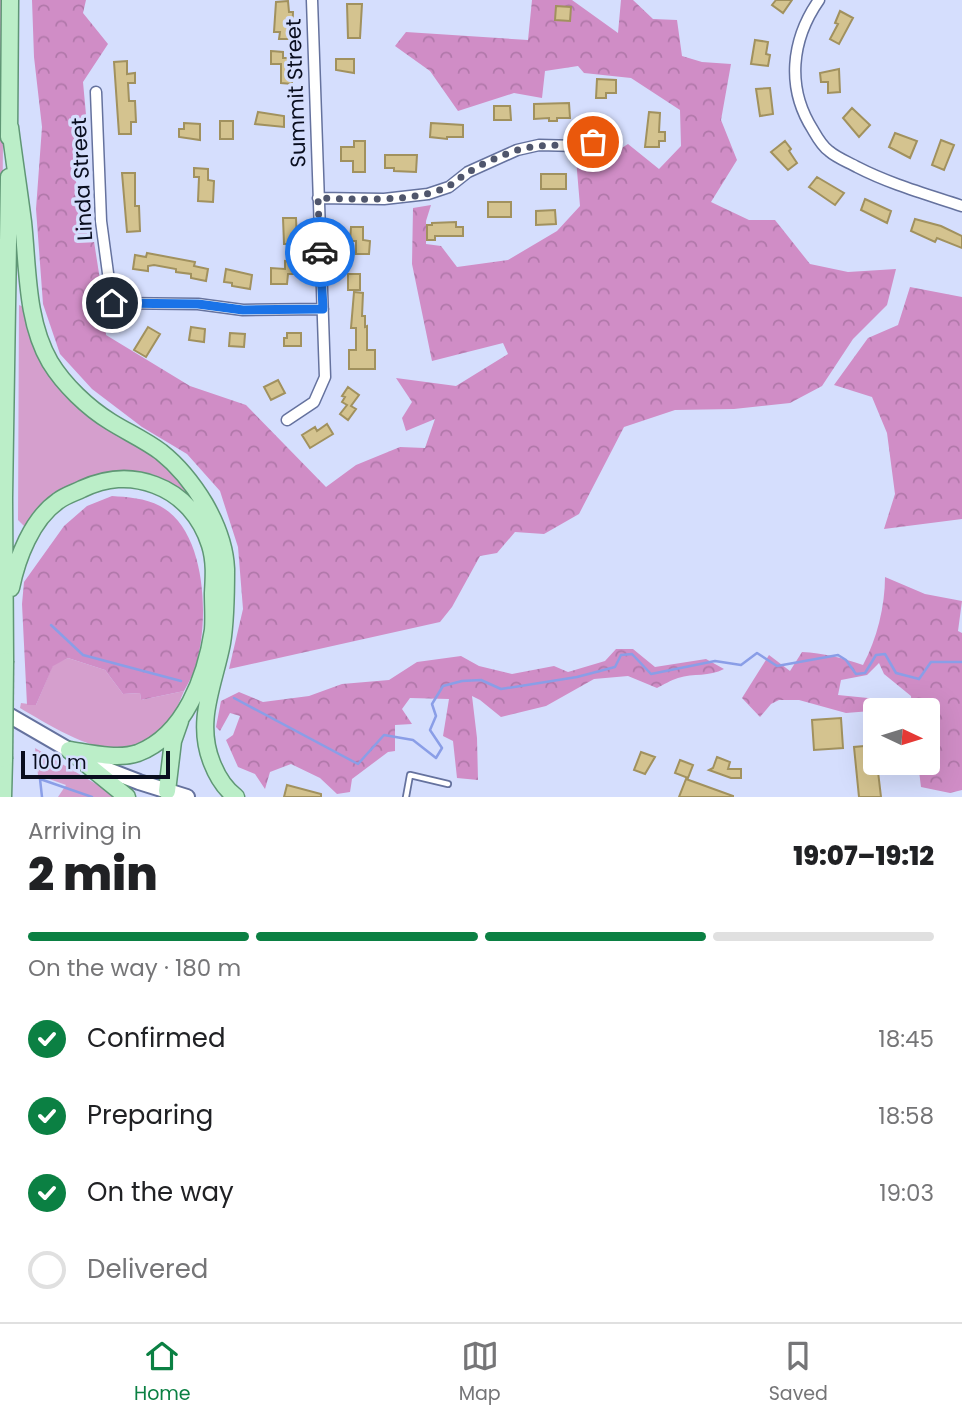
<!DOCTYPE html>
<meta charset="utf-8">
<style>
body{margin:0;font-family:Poppins,sans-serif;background:#f6f6f6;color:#202124;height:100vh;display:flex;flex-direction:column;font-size:26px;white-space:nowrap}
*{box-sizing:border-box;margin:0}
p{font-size:23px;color:#757577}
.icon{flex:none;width:38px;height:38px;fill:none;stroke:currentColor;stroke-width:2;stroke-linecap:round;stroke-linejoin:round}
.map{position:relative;height:797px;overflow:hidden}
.panel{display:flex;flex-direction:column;background:#fff;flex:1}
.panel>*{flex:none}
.needle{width:46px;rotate:94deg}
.controls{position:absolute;left:863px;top:698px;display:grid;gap:14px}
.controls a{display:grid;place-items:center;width:77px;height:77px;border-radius:7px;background:#fff;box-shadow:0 7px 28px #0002;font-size:35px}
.scale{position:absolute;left:21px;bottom:18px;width:149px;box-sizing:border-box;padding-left:7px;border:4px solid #090d1e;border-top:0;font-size:19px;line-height:24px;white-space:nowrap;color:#090d1e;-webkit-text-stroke:5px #d5defd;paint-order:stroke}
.pin{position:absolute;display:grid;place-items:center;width:60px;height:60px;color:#fff;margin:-30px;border:4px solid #fff;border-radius:50%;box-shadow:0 2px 7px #0007}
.courier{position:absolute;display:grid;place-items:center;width:70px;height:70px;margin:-35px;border:5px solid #1a73e8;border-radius:50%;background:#fff;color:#222;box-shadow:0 2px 9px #0007}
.headline em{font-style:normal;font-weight:800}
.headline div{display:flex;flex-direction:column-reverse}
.headline{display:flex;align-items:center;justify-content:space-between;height:119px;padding:0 28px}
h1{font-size:46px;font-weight:800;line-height:52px}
.bar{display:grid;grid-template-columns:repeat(4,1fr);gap:10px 7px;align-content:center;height:84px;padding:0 28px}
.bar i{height:9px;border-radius:5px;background:#e0e0e0}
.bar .active{background:#0b8043}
.bar p{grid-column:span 4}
ol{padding:0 28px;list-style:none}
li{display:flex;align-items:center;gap:21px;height:77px}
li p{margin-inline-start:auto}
li .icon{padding:7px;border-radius:50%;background:#0b8043;color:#fff;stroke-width:4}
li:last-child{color:#757577}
li i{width:38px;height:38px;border:4px solid #e0e0e0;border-radius:50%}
.menu{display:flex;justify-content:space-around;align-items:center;height:98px;border-top:2px solid #e0e0e0;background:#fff;font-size:19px;color:#757577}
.menu a{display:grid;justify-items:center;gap:4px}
.menu .active{color:#0b8043}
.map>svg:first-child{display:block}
</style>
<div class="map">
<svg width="962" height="797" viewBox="0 0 962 797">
<defs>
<pattern id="forest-crowns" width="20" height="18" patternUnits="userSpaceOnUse" patternTransform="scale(1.75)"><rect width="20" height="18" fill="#d08dc6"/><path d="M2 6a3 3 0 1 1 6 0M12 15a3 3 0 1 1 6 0" fill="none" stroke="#b178aa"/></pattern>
</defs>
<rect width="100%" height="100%" fill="#d5defd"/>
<path fill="#d59fcd" d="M0,0h4l-4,552z
M19,305l7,3 21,57 136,114 17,29 -27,-24 -21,-10 -31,-3 -27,5 -68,52 -8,-8z
M68,658l37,12 18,24 17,-1 1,7 43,-9c-7,17 -14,34 -28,47 -36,33 -102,-10 -136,-30l1,-5 15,2 17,-40z
M35,748l83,49h-60l8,-12 -28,-10z"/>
<path fill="url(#forest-crowns)" d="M32,0h54l-3,13 25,31 -25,38 6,65 -18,23 19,46 16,102v17l84,51 56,19 80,82 30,-22 44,-18 25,1 10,-29 -29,12 -4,-13 10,-16 -16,-24 60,8 52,-32 -5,-11 -71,18 -20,-97 1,-56 18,-3 -5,16v23l15,2 16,21 51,-7 49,-29 23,-25 -4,-47 36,-5 16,-10 31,25 22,-23 -1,-36 -49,-32 -47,-5 -6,-7 -33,5 -3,27 -28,-5 -56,18 -28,-40 -35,-25 11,-14 122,8 4,-40h40l46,33 3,-33h12l20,19 24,1 5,36 20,6 29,2 -10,56 16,40 -26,42 38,18h26l35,44 38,8 48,-3 -9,36 -34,34 -31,47 -32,17 -56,6 -59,1 -51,17 -45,87 -35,20 -29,-2 -18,21 -17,3 -28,51 -12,15 -211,47 14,-60 -5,-62 -18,-56 -33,-37 -45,-27 -50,-38 -32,-35 -17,-50 -7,-95 6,-82 -8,-70z
M910,287l52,10v222l-78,10 11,-35 -8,-61 -15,-36 -38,-12 34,-47 30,-13z
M112,496c15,1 33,2 48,10 46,24 49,111 37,155 -2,10 -8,21 -13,30l-43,9 -1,-7 -17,1 -18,-24 -37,-12 -15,8 -17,39h-9l-5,-101 2,-22 40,-56 23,-20z
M885,577l40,17 37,7 -4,30 4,2v157l-12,3 -29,-6 -3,-24h10v-53h-16l-1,-14 -27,-22 -5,-11 -12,12 -26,5 -3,15 40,4 5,11 -37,3 -47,-13h-20l-8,4 -11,13 -18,-19 27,-43 21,16 12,-19c21,1 41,6 61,13 14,-26 22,-59 22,-88z
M616,649h17l22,18 51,-8 18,10c-15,8 -30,4 -46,9 -7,2 -15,7 -21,10l-29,-12 -34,3 -48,27 -45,11 -21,-17 -8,-4 5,42 1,42 -21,-2 -4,-37 -10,-5 6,-37 -39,-1 -8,11 10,15 -17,1v26l-7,1 -36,27 -2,13 -13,2 -17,-16 -29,-14 -21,8 -5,17 -10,-15 -17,-7 -12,-27 7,-5 7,-19 -10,-3 -10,18 -4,-4 5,-26 18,-9 24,10 46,-6 33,-12 47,-4 28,-18 44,-6 18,10 33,8 42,-8 14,6 37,-11z"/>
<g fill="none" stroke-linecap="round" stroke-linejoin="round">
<path stroke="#8a9ee7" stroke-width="2.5" d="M51,625l32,30 98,26
M234,698l124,66 26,-29 29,5 23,18 6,-10 -12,-18 6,-14 -4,-12 11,-18 19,-5 19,-1 20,9 76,-12 38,-10 6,-12 11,-1 19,20 64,-13 26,4 16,-12 20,13 61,-11 8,5 10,14 9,-1 11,-18 9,-1 11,19 23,6 12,-17h31
M42,797l-2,-18 52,18"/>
</g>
<path fill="#d4c38f" stroke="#a1915e" stroke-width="2" d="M776,0h16l-9,13 -11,-8z
M288,1l1,11h4l-1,27h-13l1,-7h-6l2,-30z
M347,4h15l-2,34h-12z
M556,6l15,1 -1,14 -15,-1z
M840,11l13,7 -14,26 -9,-5 8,-15 -3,-1z
M755,40l13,2 -2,12 4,1 -2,11 -17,-2z
M271,51l12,1v6h8l1,26 -11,-1v-19h-10z
M336,59h18v14l-18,-3z
M127,61v13l8,-1v10h-7l1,18h6l1,21h-5v12h-12l-5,-72z
M839,69l1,23 -12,1v-11h-7l-1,-9z
M597,79l19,1v13h-10v5h-10z
M770,88l3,26 -13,2 -4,-27z
M569,103l1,15h-13v3h-8v-3l-15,1v-15z
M494,106h16l1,14h-17z
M852,108l18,17 -11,12 -16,-19z
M258,112l26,4v11l-29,-3z
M649,112l11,1 -1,19h6v9h-6v6h-14z
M220,121h13v18h-13z
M184,123l16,1v16l-21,-3v-8h5z
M431,123l32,2v12h-16v2l-17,-2z
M895,133l22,8 -7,17 -21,-11z
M941,140l13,5 -10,25 -12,-5z
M354,141h11v31h-12v-11h-12v-14h13z
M785,141l6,8 -2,2 8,12 -9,7 -17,-18z
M385,155h32l-1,17 -22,-1v-3h-9z
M194,168l14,1v11l6,1 -1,21 -15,-1 1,-24h-5z
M122,173h13v33h4l1,25 -13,1z
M541,174h25v15h-25z
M817,177l27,16 -9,12 -26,-18z
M865,199l26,12 -4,12 -26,-13z
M488,202h23v15h-23z
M555,210l1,14 -20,1v-14z
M283,218h13l1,26h-13z
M915,219l26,7 21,10v12l-25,-10 -2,4 -24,-11z
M456,222v5h7v9h-28v4h-8v-15h5v-2z
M351,227h12v13l7,1 -1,13h-13v-13h-6z
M147,253l48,9 -1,4 14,3 -2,12 -15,-3v-4l-15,-2v-3l-22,-4 -6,1v5l-15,-2 2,-14 11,2z
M285,261l14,3v10h-11l-1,10h-16v-16l14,1z
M226,269l26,6 -2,14 -18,-3v-3l-8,-1z
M348,274h12v16h-12z
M354,292l9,1 -1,23h3v11l2,-1v24h8v19h-26v-19h7v-22h-5z
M148,327l12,7 -14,23 -12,-7z
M191,327l14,2 -1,13 -15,-2z
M230,333l15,1 -1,13 -15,-1z
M287,333h14v13h-17v-8h3z
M278,380l7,13 -14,7 -7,-13z
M348,387l11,8 -8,11 5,3 -8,11 -8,-6 7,-9 -5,-3 3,-5 -3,-1z
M327,424l6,10 -23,14 -8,-13 13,-8 2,4z
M841,718l2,30 -29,2 -2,-30z
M875,745v18h2l4,34h-22l-5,-50z
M641,752l14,5 -10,17 -11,-4z
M717,757l13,5 -2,7h13v9h-10l-22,-8 4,-2z
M680,760l13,5 -5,13 -13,-5z
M686,779l47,17v1h-54z
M287,785l34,9v3h-37z"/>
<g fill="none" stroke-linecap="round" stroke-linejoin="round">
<g stroke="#65729e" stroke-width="8">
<path id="lane" d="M406,797l4,-22 38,9"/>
</g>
<g stroke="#65729e" stroke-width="13">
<path id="street" d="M819,0c-28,40 -33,88 -6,130 4,7 9,16 16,21 8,7 19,11 28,16 33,17 69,27 105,39
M96,92l5,129 11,82 86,1 45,6 80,-1
M318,198l66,1 44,-5 21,-7 19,-15 49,-22 22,-5 39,1 26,-9
M287,420l27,-18 11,-25 -13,-377"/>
</g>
<g stroke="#65729e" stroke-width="18">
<path id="secondary" d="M0,710l95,55 44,17 48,15"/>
</g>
<g stroke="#5f9775" stroke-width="19">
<path id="primary" d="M10,127c4,32 9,64 13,95 5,46 3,99 27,140 14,23 38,46 61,60 16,10 34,18 50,30 19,15 32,32 44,52 12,21 20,41 21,65 0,25 0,50 -4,74 -8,42 -27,78 -10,120 5,13 12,25 24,34
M9,137l1,-137
M11,588c6,-30 21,-69 47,-87 8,-6 16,-8 24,-12 24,-11 47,-14 73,-4 27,10 46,32 55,60 5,16 4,32 3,48 0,13 1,25 0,37 -7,46 -28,105 -75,123 -20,7 -49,0 -69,-3
M5,661l-1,-163 5,-321
M69,750l58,47
M167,791l6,-50 7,-20
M3,797l1,-38"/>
</g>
<use href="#lane" stroke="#fff" stroke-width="4.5"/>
<use href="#street" stroke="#fff" stroke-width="10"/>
<use href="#secondary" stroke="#fff" stroke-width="14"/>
<use href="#primary" stroke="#bbeec8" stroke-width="16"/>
<g stroke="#5f9775" stroke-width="19" stroke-linecap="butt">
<path id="primary-bridge" d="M4,759l1,-98"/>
</g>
<use href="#primary-bridge" stroke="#bbeec8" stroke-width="16"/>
</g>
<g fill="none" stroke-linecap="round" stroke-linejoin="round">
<path stroke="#50566c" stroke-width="7" stroke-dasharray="0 12.6" d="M320,252l-2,-54c37,1 96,5 129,-11 8,-4 14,-11 22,-15 14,-9 33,-17 49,-22 25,-8 50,-2 75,-8"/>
<path stroke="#1a73e8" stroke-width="9" d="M112,303l86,1 45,6 80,-1 -3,-57"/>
</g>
<g text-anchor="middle" stroke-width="7" stroke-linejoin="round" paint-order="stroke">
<g font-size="21" fill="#090d1e" stroke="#d5defd">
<text transform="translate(296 93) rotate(-92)" y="7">Summit Street</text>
<text transform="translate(82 179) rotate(-93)" y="7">Linda Street</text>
</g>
</g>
</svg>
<div class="controls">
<a><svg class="needle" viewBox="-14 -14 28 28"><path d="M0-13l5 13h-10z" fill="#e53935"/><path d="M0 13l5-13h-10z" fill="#757577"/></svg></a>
</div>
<div class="scale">100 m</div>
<div class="pin" style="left:593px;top:142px;background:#ea580c"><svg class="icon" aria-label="bag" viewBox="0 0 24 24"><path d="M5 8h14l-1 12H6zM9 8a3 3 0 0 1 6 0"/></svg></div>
<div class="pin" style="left:112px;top:303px;background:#1f2937"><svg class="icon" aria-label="home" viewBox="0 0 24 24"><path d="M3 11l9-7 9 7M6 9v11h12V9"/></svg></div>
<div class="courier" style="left:320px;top:252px"><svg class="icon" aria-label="car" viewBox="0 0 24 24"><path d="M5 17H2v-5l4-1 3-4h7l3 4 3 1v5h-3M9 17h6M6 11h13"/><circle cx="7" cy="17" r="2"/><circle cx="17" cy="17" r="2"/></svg></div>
</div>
<section class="panel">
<div class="headline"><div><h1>2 min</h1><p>Arriving in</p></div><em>19:07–19:12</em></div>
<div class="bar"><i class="active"></i><i class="active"></i><i class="active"></i><i></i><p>On the way · 180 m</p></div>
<ol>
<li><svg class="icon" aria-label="check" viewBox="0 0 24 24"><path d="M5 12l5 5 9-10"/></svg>Confirmed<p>18:45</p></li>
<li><svg class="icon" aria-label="check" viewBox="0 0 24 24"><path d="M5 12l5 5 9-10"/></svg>Preparing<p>18:58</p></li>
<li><svg class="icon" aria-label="check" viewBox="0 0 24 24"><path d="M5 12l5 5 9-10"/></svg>On the way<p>19:03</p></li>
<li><i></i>Delivered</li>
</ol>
</section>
<nav class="menu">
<a class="active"><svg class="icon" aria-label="home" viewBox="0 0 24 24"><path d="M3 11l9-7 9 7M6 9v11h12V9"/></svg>Home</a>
<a><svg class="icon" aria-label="map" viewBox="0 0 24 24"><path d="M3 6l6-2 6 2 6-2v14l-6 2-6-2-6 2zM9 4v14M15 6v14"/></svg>Map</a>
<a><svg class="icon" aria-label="saved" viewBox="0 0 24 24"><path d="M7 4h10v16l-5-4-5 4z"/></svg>Saved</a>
</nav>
